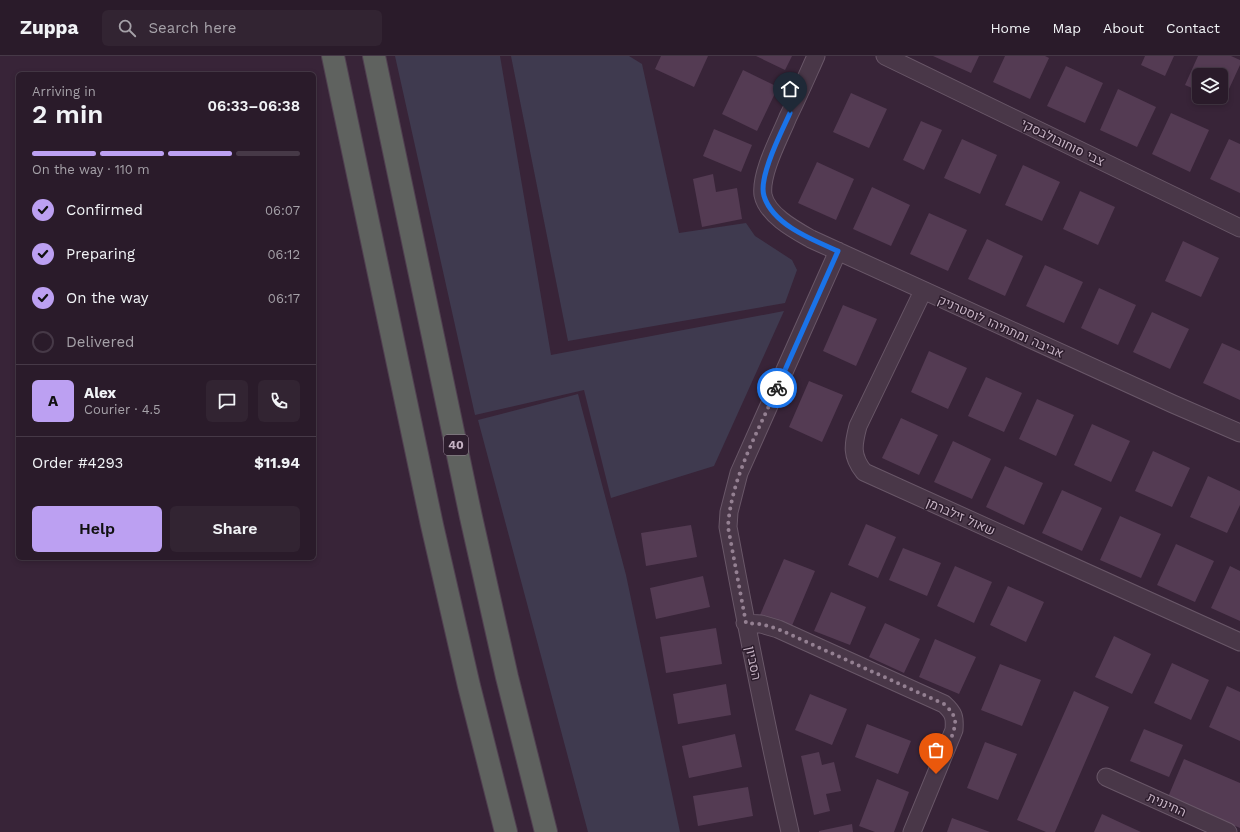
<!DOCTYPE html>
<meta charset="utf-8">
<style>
body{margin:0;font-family:"Work Sans",Heebo,sans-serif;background:#322432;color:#f1f3f6;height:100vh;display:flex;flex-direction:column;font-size:15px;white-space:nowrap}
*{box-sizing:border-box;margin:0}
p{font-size:13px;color:#a5a1a8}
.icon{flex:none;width:22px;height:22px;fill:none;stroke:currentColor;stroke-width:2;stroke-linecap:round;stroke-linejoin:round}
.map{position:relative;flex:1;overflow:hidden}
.sheet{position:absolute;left:16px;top:16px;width:300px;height:488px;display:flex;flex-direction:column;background:#2a1b2a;border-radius:6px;box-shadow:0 2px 6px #0003,0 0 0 1px #463947}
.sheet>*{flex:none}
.tools{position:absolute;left:1192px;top:12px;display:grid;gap:8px}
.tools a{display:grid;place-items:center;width:36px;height:36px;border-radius:6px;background:#2a1b2a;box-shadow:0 2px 6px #0003,0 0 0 1px #463947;font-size:20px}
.pin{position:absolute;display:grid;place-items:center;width:34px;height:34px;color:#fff;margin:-41px -17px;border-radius:50% 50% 50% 0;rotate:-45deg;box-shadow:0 0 4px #0007}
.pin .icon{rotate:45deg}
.courier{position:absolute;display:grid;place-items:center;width:40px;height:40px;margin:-20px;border:3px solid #1a73e8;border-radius:50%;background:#fff;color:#222;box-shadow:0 1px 5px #0007}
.summary em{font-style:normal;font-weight:600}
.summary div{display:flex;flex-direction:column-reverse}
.summary{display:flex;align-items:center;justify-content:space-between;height:68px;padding:0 16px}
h1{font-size:26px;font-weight:600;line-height:30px}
.bar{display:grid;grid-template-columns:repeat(4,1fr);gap:6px 4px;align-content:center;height:48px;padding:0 16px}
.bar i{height:5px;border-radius:3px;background:#463947}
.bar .current{background:#bca0f2}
.bar p{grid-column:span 4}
.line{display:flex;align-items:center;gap:10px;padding:0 16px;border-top:1px solid #463947}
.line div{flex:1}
.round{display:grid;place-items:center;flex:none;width:42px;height:42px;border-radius:6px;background:#322432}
ol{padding:0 16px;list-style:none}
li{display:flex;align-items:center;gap:12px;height:44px}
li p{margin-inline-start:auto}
li .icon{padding:4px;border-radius:50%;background:#bca0f2;color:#111;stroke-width:4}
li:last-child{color:#a5a1a8}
li i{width:22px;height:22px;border:2px solid #463947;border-radius:50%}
.primary-button{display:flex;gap:8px;margin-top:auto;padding:8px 16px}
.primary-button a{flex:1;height:46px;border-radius:6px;background:#bca0f2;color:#111;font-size:16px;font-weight:600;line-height:46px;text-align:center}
.primary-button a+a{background:#322432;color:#f1f3f6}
header{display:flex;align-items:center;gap:24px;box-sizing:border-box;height:56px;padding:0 20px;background:#2a1b2a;border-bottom:1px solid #463947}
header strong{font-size:19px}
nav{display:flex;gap:22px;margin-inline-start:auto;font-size:14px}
.search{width:280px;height:36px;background:#322432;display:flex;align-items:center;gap:10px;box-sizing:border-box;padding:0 14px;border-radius:6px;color:#a5a1a8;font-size:15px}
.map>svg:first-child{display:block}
</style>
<header>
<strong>Zuppa</strong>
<div class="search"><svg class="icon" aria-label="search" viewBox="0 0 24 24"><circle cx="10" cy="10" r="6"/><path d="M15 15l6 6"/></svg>Search here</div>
<nav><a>Home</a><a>Map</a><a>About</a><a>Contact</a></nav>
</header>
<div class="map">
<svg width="1240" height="776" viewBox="0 0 1240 776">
<rect width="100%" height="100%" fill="#382438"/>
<path fill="#3f3a4f" d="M395,0h105l51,299 233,-44 -70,155 -103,32 -27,-108 -109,25z
M511,0h118l13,8 37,169 67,-10 9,13 37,24 5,10 -12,33 -217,38z
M578,338l48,181 54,257h-92l-110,-412z"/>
<path fill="#543b53" d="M661,0h47l-14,31 -39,-18z
M756,0h36l-7,14z
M933,0h46l-8,17z
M1005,0h40l4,2 -19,41 -37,-17z
M1145,0h29l-9,20 -24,-11z
M1198,0h33l9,4v5l-17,37 -11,-5h9v-22h-22v16l-14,-6z
M1066,10l37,17 -18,40 -38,-17z
M743,14l35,17 -21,44 -35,-17z
M1118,33l38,18 -19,40 -37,-17z
M851,37l36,16 -18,39 -36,-16z
M1171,57l38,17 -19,42 -38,-18z
M921,65l21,9 -18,40 -21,-10z
M714,73l38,16 -11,27 -38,-16z
M962,83l35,16 -17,39 -36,-16z
M1229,83l11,5v49l-30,-14z
M817,106l37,17 -18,41 -38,-17z
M1023,109l37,17 -18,39 -37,-16z
M713,118l3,18 21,-4 5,31 -40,8 -9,-48z
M872,131l38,18 -19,41 -38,-17z
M1080,135l35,16 -17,38 -35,-16z
M929,157l38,17 -19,41 -38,-17z
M987,183l36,17 -18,40 -37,-17z
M1183,185l36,17 -18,39 -36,-16z
M1045,209l38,17 -19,41 -38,-17z
M1099,232l37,17 -18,40 -37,-17z
M843,249l34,14 -21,47 -33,-15z
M1152,256l37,17 -19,40 -37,-17z
M1222,287l18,8v49l-37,-17z
M929,295l38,17 -19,41 -37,-17z
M986,321l36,16 -18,39 -36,-16z
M809,325l34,14 -21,47 -33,-15z
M1037,343l37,16 -18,41 -37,-17z
M901,362l37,17 -19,40 -37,-17z
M1092,368l38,17 -19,41 -37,-17z
M953,385l38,18 -19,40 -38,-17z
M1153,395l37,17 -18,39 -37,-16z
M1005,410l38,17 -19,42 -38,-18z
M1208,420l32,15v14l-13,28 -37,-16z
M1062,434l40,18 -20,43 -40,-18z
M1120,460l41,18 -20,44 -41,-18z
M866,468l30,13 -18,41 -30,-13z
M691,469l6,32 -51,9 -5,-33z
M1176,488l38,17 -19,41 -38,-17z
M903,492l38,15 -14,33 -38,-16z
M784,503l31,12 -24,57 -31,-13z
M955,510l37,16 -18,41 -37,-17z
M1230,510l10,5v50l-29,-13z
M703,520l7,31 -54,12 -6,-31z
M1008,530l36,16 -18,40 -36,-17z
M831,536l35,15 -16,38 -36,-14z
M885,567l35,16 -16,34 -35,-16z
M716,572l6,36 -56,9 -6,-36z
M1114,580l37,18 -19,40 -37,-17z
M935,583l41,18 -17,37 -40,-17z
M1172,607l37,17 -18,40 -37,-17z
M1000,608l41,16 -19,46 -41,-16z
M726,628l5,31 -53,9 -5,-30z
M1227,630l13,6v49l-31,-14z
M1074,635l35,16 -54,125h-9l-29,-12z
M810,638l37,15 -15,36 -37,-15z
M867,668l44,17 -13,33 -43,-17z
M1144,673l39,16 -14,32 -39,-16z
M735,678l7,33 -53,11 -7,-32z
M985,686l32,12 -19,46 -31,-12z
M819,696l3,13 12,-3 7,29 -15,3 4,17 -16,4 -13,-59z
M1184,703l56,24v45l-72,-31z
M877,723l32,13 -15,40h-19l-16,-6z
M748,731l5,29 -55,10 -5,-30z
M1102,758l15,7 24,11h-47z
M952,762l38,14h-43z
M852,768l1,8h-34v-1z"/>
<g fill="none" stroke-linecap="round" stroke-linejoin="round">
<g stroke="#695768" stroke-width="19">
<path id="minor" d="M816,0c-9,20 -18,41 -28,61 -8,20 -28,56 -25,78 4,20 32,35 48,44l362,165 67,29
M885,0l355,172
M923,235l-65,135c-5,19 -7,30 6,46l376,170
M745,567l16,1 17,5 166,75c10,9 11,13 10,26l-42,102
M1106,721l122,55
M790,776c-23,-101 -43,-203 -62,-305l1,-15 10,-39 99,-222"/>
</g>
<g stroke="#503f50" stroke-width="24">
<path id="trunk" d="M333,0l99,469 37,161 37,146
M374,0l97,461 36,160 39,155"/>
</g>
<use href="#minor" stroke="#493748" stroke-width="17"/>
<use href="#trunk" stroke="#5f625f" stroke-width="22"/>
</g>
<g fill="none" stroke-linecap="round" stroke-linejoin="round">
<path stroke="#948092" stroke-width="4" stroke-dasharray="0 7.2" d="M777,332c-19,44 -46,90 -49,139l18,96 15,1 17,5 166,75c5,5 9,8 11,16 2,11 -15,42 -19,54"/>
<path stroke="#1a73e8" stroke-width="5" d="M777,332l61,-137c-25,-11 -65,-26 -74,-55 -6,-19 18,-65 26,-83"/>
</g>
<g text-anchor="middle" stroke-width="3" stroke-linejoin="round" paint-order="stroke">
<rect fill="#2d1d2d" stroke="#978596" stroke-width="1" x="444" y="379" width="24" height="20" rx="3"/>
<g font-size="12" font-weight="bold" fill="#c5b2c3">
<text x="456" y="393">40</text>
</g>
<g font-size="13" fill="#c5b2c3" stroke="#2d1d2d">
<text transform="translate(1063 86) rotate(26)" y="5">צבי סוחובולבסקי</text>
<text transform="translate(1001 270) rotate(24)" y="5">אביבה ומתתיהו לוסטרניק</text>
<text transform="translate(961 460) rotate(24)" y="5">שאול זילברמן</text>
<text transform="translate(754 607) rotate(78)" y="5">הסביון</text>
<text transform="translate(1167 748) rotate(24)" y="5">החיננית</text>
</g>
</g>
</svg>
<div class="tools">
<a><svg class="icon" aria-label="layers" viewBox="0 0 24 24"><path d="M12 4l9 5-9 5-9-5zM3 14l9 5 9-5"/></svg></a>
</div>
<div class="pin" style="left:936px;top:718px;background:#ea580c"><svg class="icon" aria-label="bag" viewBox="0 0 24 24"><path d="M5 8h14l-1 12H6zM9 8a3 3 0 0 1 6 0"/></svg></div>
<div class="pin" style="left:790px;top:57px;background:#1f2937"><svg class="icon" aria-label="home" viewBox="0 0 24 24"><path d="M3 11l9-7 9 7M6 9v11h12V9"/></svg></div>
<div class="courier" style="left:777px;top:332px"><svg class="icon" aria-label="bike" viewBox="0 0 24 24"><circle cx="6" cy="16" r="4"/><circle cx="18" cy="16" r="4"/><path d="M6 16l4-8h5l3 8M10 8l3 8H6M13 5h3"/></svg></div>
<section class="sheet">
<div class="summary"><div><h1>2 min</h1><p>Arriving in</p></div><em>06:33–06:38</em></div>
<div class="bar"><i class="current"></i><i class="current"></i><i class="current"></i><i></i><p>On the way · 110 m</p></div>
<ol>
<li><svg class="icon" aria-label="check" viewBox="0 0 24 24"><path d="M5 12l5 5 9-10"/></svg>Confirmed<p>06:07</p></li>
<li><svg class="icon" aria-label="check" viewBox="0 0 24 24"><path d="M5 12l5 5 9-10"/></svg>Preparing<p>06:12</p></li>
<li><svg class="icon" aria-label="check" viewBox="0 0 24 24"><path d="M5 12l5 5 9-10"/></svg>On the way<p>06:17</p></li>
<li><i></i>Delivered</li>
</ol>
<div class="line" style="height:72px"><b class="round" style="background:#bca0f2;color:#111">A</b><div><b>Alex</b><p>Courier · 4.5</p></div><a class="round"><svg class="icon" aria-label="chat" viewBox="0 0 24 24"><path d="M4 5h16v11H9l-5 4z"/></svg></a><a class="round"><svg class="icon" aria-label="phone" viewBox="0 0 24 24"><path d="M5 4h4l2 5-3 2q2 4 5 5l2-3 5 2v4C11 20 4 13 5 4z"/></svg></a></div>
<div class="line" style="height:52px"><div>Order #4293</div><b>$11.94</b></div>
<div class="primary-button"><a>Help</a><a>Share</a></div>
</section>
</div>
